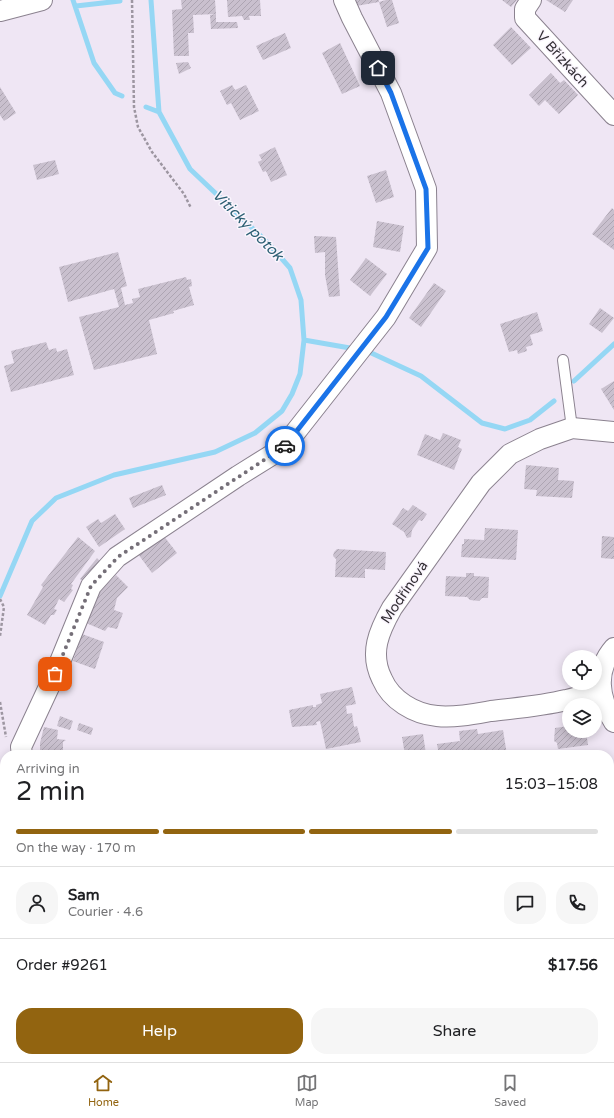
<!DOCTYPE html>
<meta charset="utf-8">
<style>
body{margin:0;font-family:"Varela Round",sans-serif;background:#f6f6f6;color:#202124;height:100vh;display:flex;flex-direction:column;font-size:15px;white-space:nowrap}
*{box-sizing:border-box;margin:0}
p{font-size:13px;color:#757577}
.icon{flex:none;width:22px;height:22px;fill:none;stroke:currentColor;stroke-width:2;stroke-linecap:round;stroke-linejoin:round}
.map{position:relative;flex:1;overflow:hidden}
.sheet{position:absolute;left:0px;top:750px;width:614px;height:312px;display:flex;flex-direction:column;background:#fff;border-radius:16px 16px 0 0;box-shadow:0 2px 10px #0003}
.sheet>*{flex:none}
.fabs{position:absolute;left:562px;top:650px;display:grid;gap:8px}
.fabs a{display:grid;place-items:center;width:40px;height:40px;border-radius:50%;background:#fff;box-shadow:0 2px 10px #0003;font-size:20px}
.pin{position:absolute;display:grid;place-items:center;width:34px;height:34px;color:#fff;margin:-17px;border-radius:8px;box-shadow:0 2px 6px #0006}
.courier{position:absolute;display:grid;place-items:center;width:40px;height:40px;margin:-20px;border:3px solid #1a73e8;border-radius:50%;background:#fff;color:#222;box-shadow:0 1px 5px #0007}
.overview em{font-style:normal;font-weight:600}
.overview div{display:flex;flex-direction:column-reverse}
.overview{display:flex;align-items:center;justify-content:space-between;height:68px;padding:0 16px}
h1{font-size:26px;font-weight:600;line-height:30px}
.bar{display:grid;grid-template-columns:repeat(4,1fr);gap:6px 4px;align-content:center;height:48px;padding:0 16px}
.bar i{height:5px;border-radius:3px;background:#e0e0e0}
.bar .active{background:#926410}
.bar p{grid-column:span 4}
.line{display:flex;align-items:center;gap:10px;padding:0 16px;border-top:1px solid #e0e0e0}
.line div{flex:1}
.round{display:grid;place-items:center;flex:none;width:42px;height:42px;border-radius:16px;background:#f6f6f6}
.button{display:flex;gap:8px;margin-top:auto;padding:8px 16px}
.button a{flex:1;height:46px;border-radius:16px;background:#926410;color:#fff;font-size:16px;font-weight:600;line-height:46px;text-align:center}
.button a+a{background:#f6f6f6;color:#202124}
.tab-bar{display:flex;justify-content:space-around;align-items:center;height:56px;border-top:1px solid #e0e0e0;background:#fff;font-size:11px;color:#757577}
.tab-bar a{display:grid;justify-items:center;gap:2px}
.tab-bar .active{color:#926410}
.map>svg:first-child{display:block}
</style>
<div class="map">
<svg width="614" height="1062" viewBox="0 0 614 1062">
<defs>
<pattern id="building-hatch" width="6" height="6" patternUnits="userSpaceOnUse"><rect width="6" height="6" fill="#c9c0ce"/><path d="M-1 1l2-2M0 6l6-6M5 7l2-2" fill="none" stroke="#ada5b2"/></pattern>
</defs>
<rect width="100%" height="100%" fill="#efe6f4"/>
<g fill="none" stroke-linecap="round" stroke-linejoin="round">
<path stroke="#95d7f4" stroke-width="5" d="M73,0l21,63 21,30 7,3
M76,6l44,-5
M146,107l13,5
M304,340l46,8
M367,351l54,25 61,47 23,6 25,-9 24,-19
M574,381l40,-37
M0,596l32,-75 24,-23 58,-23 101,-23 40,-19 27,-22 10,-17 8,-20 4,-34 -3,-40 -11,-32 -22,-25 -78,-74 -31,-57 -8,-112
M0,787l5,20
M38,1062l1,-5"/>
</g>
<path fill="url(#building-hatch)" d="M181,0h34l1,14v8h21l1,6 -27,1 -1,-14 6,-1 -23,1 1,18h-6l1,23h-15l-2,-46 10,-1z
M227,0h33l1,16h-12l1,4h-6l-2,-4 -14,1z
M355,0h24v2l-23,4z
M386,0h6l7,23 -12,4 -8,-25z
M502,0h15l-6,7z
M546,0h27l-8,12z
M511,27l20,21 -19,17 -19,-20z
M285,33l6,15 -28,12 -7,-14z
M340,43l20,43 -18,8 -20,-41z
M188,62l3,6 -12,6 -3,-11z
M551,73l9,10 4,-3 14,15 -19,19 -14,-14 -6,6 -10,-11z
M232,85l3,5 11,-5 13,26 -19,9 -9,-17 -4,2 -7,-14z
M0,87l16,26 -12,8 -4,-6z
M275,147l12,28 -16,7 -5,-11 -3,1 -5,-10 4,-2 -3,-5z
M55,160l4,14 -22,6 -4,-15z
M386,170l8,27 -18,6 -9,-27z
M612,208l2,2v40l-22,-16z
M377,221l27,5 -4,26 -27,-5z
M314,236l22,1 4,59 -11,1 -4,-22v-23l-10,1z
M118,252l9,34 -6,2 4,17 8,-2 -1,-4 8,-2 -2,-8 48,-12 1,3 4,-1 1,7 -3,1 5,18 -21,6 1,2 -25,7 8,34 -63,16 -15,-53 40,-10 -5,-18 -46,13 -9,-35z
M366,258l21,16 -17,22 -20,-16z
M434,283l12,8 -25,36 -12,-9z
M600,308l14,10 -12,15 -13,-9z
M537,312l6,19 -13,4 3,10 -7,2 1,4 -9,3 -1,-4 -8,2 -9,-28z
M46,342l3,8 7,-2 1,4 10,-3 7,26 -63,17 -7,-26 10,-3 -3,-12z
M614,381v29l-13,-21z
M443,433l18,7 -3,7 4,2 -8,21 -37,-15 8,-21 15,6z
M526,465l33,3 -1,12 16,1 -2,17 -36,-2 1,-6 -13,-1z
M162,485l4,10 -33,13 -4,-10z
M413,505l14,9 -5,7 -3,-1 -7,10 -1,7 -4,1 -3,-6 -12,-8 11,-16 5,3z
M115,514l10,15 -26,18 -13,-20 12,-8 3,4z
M485,528l33,2 -2,30 -55,-3 1,-13h2v-5l20,1z
M163,535l14,18 -25,20 -14,-19z
M602,536l12,1v22l-13,-1z
M78,537l17,14 -24,33 2,1 -2,4 2,1 -9,12 -5,-3 -5,10 3,1 -3,5h-3l-6,10 -18,-10 16,-28 -2,-2z
M337,549l49,3 -1,18 -20,-1v9l-30,-1 1,-18 -3,-3 1,-4z
M97,558l5,5 -16,20 -6,-4z
M466,573h8v3l15,1 -1,21h-6l-3,3 -9,-1 -3,-3 -22,-1 1,-20 20,1z
M116,575l12,12 -11,11 -3,12 9,3 -6,16 -9,-2 -3,4 -19,-8 15,-33z
M82,634l22,8 -9,27 -22,-8z
M352,687l4,17 -10,2 1,8 5,-1 2,14 3,-1 4,16 -35,7 -6,-28 -4,1 1,3 -25,2 -3,-17 24,-5v2h3v-2l6,-2 -2,-9z
M60,716l13,5 -3,9 -13,-4z
M79,723l14,5 -2,7 -14,-5z
M569,726v5h17l2,14 -30,4 -1,-6 -3,-2 1,-13z
M44,727l14,3 -1,9 9,1 -3,2v13h-23v-12z
M477,729l1,5 25,-4 4,25h-68l-2,-11 23,-3 -1,-10z
M423,734l3,20 -21,1 -3,-18z
M609,984l5,1v36l-5,-1z
M124,1057h31l-1,5h-31z
M554,1057h22l3,1 -1,4h-25z"/>
<g fill="none" stroke-linecap="round" stroke-linejoin="round">
<g stroke="#8b828f" stroke-width="12">
<path id="service" d="M563,360l9,68"/>
</g>
<g stroke="#8b828f" stroke-width="22">
<path id="minor" d="M531,0l-6,9v9l89,97
M0,11l42,-11
M614,648c-20,23 -15,51 0,74
M600,689c-11,4 -22,9 -34,11 -24,6 -50,8 -75,11 -17,3 -37,7 -54,5 -23,-2 -46,-16 -55,-37 -13,-26 -3,-48 10,-71l89,-125 29,-29 30,-15 32,-11 42,4
M22,755l-1,-8 34,-73 36,-88 26,-29 121,-81 45,-28 103,-131 41,-69 -1,-59 -35,-96 -39,-75 -8,-18
M609,904l5,-7
M609,967l5,1
M58,1062v-5
M473,1062l17,-5
M538,1062l1,-5"/>
</g>
<g stroke="#8b828f" stroke-width="24">
<path id="tertiary" d="M0,893l5,2
M0,917l5,41
M9,1057v5"/>
</g>
<path stroke="#9d96a1" stroke-width="2.5" stroke-dasharray="3 2" stroke-linecap="butt" d="M132,0l2,107 4,20 14,25 32,42 7,14
M0,599l4,8 -4,29
M0,702l6,35"/>
<use href="#service" stroke="#fff" stroke-width="10"/>
<use href="#minor" stroke="#fff" stroke-width="20"/>
<use href="#tertiary" stroke="#fff" stroke-width="22"/>
</g>
<g fill="none" stroke-linecap="round" stroke-linejoin="round">
<path stroke="#756f78" stroke-width="4" stroke-dasharray="0 7.2" d="M55,674l36,-88 27,-29 167,-111"/>
<path stroke="#1a73e8" stroke-width="5" d="M285,446l101,-129 42,-69 -2,-59 -35,-96 -13,-25"/>
</g>
<g text-anchor="middle" stroke-width="3" stroke-linejoin="round" paint-order="stroke">
<g font-size="14" fill="#332f35" stroke="#faf5fd">
<text transform="translate(563 59) rotate(48)" y="5">V Břízkách</text>
<text transform="translate(404 592) rotate(-56)" y="5">Modřínová</text>
</g>
<g font-size="15" font-style="italic" fill="#2c5f73" stroke="#faf5fd">
<text transform="translate(248 225) rotate(45)" y="5">Vitický potok</text>
</g>
</g>
</svg>
<div class="fabs">
<a><svg class="icon" aria-label="locate" viewBox="0 0 24 24"><circle cx="12" cy="12" r="6"/><path d="M12 2v4M12 18v4M2 12h4M18 12h4"/></svg></a>
<a><svg class="icon" aria-label="layers" viewBox="0 0 24 24"><path d="M12 4l9 5-9 5-9-5zM3 14l9 5 9-5"/></svg></a>
</div>
<div class="pin" style="left:55px;top:674px;background:#ea580c"><svg class="icon" aria-label="bag" viewBox="0 0 24 24"><path d="M5 8h14l-1 12H6zM9 8a3 3 0 0 1 6 0"/></svg></div>
<div class="pin" style="left:378px;top:68px;background:#1f2937"><svg class="icon" aria-label="home" viewBox="0 0 24 24"><path d="M3 11l9-7 9 7M6 9v11h12V9"/></svg></div>
<div class="courier" style="left:285px;top:446px"><svg class="icon" aria-label="car" viewBox="0 0 24 24"><path d="M5 17H2v-5l4-1 3-4h7l3 4 3 1v5h-3M9 17h6M6 11h13"/><circle cx="7" cy="17" r="2"/><circle cx="17" cy="17" r="2"/></svg></div>
<section class="sheet">
<div class="overview"><div><h1>2 min</h1><p>Arriving in</p></div><em>15:03–15:08</em></div>
<div class="bar"><i class="active"></i><i class="active"></i><i class="active"></i><i></i><p>On the way · 170 m</p></div>
<div class="line" style="height:72px"><a class="round"><svg class="icon" aria-label="person" viewBox="0 0 24 24"><circle cx="12" cy="8" r="4"/><path d="M4 21q1-7 8-7t8 7"/></svg></a><div><b>Sam</b><p>Courier · 4.6</p></div><a class="round"><svg class="icon" aria-label="chat" viewBox="0 0 24 24"><path d="M4 5h16v11H9l-5 4z"/></svg></a><a class="round"><svg class="icon" aria-label="phone" viewBox="0 0 24 24"><path d="M5 4h4l2 5-3 2q2 4 5 5l2-3 5 2v4C11 20 4 13 5 4z"/></svg></a></div>
<div class="line" style="height:52px"><div>Order #9261</div><b>$17.56</b></div>
<div class="button"><a>Help</a><a>Share</a></div>
</section>
</div>
<nav class="tab-bar">
<a class="active"><svg class="icon" aria-label="home" viewBox="0 0 24 24"><path d="M3 11l9-7 9 7M6 9v11h12V9"/></svg>Home</a>
<a><svg class="icon" aria-label="map" viewBox="0 0 24 24"><path d="M3 6l6-2 6 2 6-2v14l-6 2-6-2-6 2zM9 4v14M15 6v14"/></svg>Map</a>
<a><svg class="icon" aria-label="saved" viewBox="0 0 24 24"><path d="M7 4h10v16l-5-4-5 4z"/></svg>Saved</a>
</nav>
